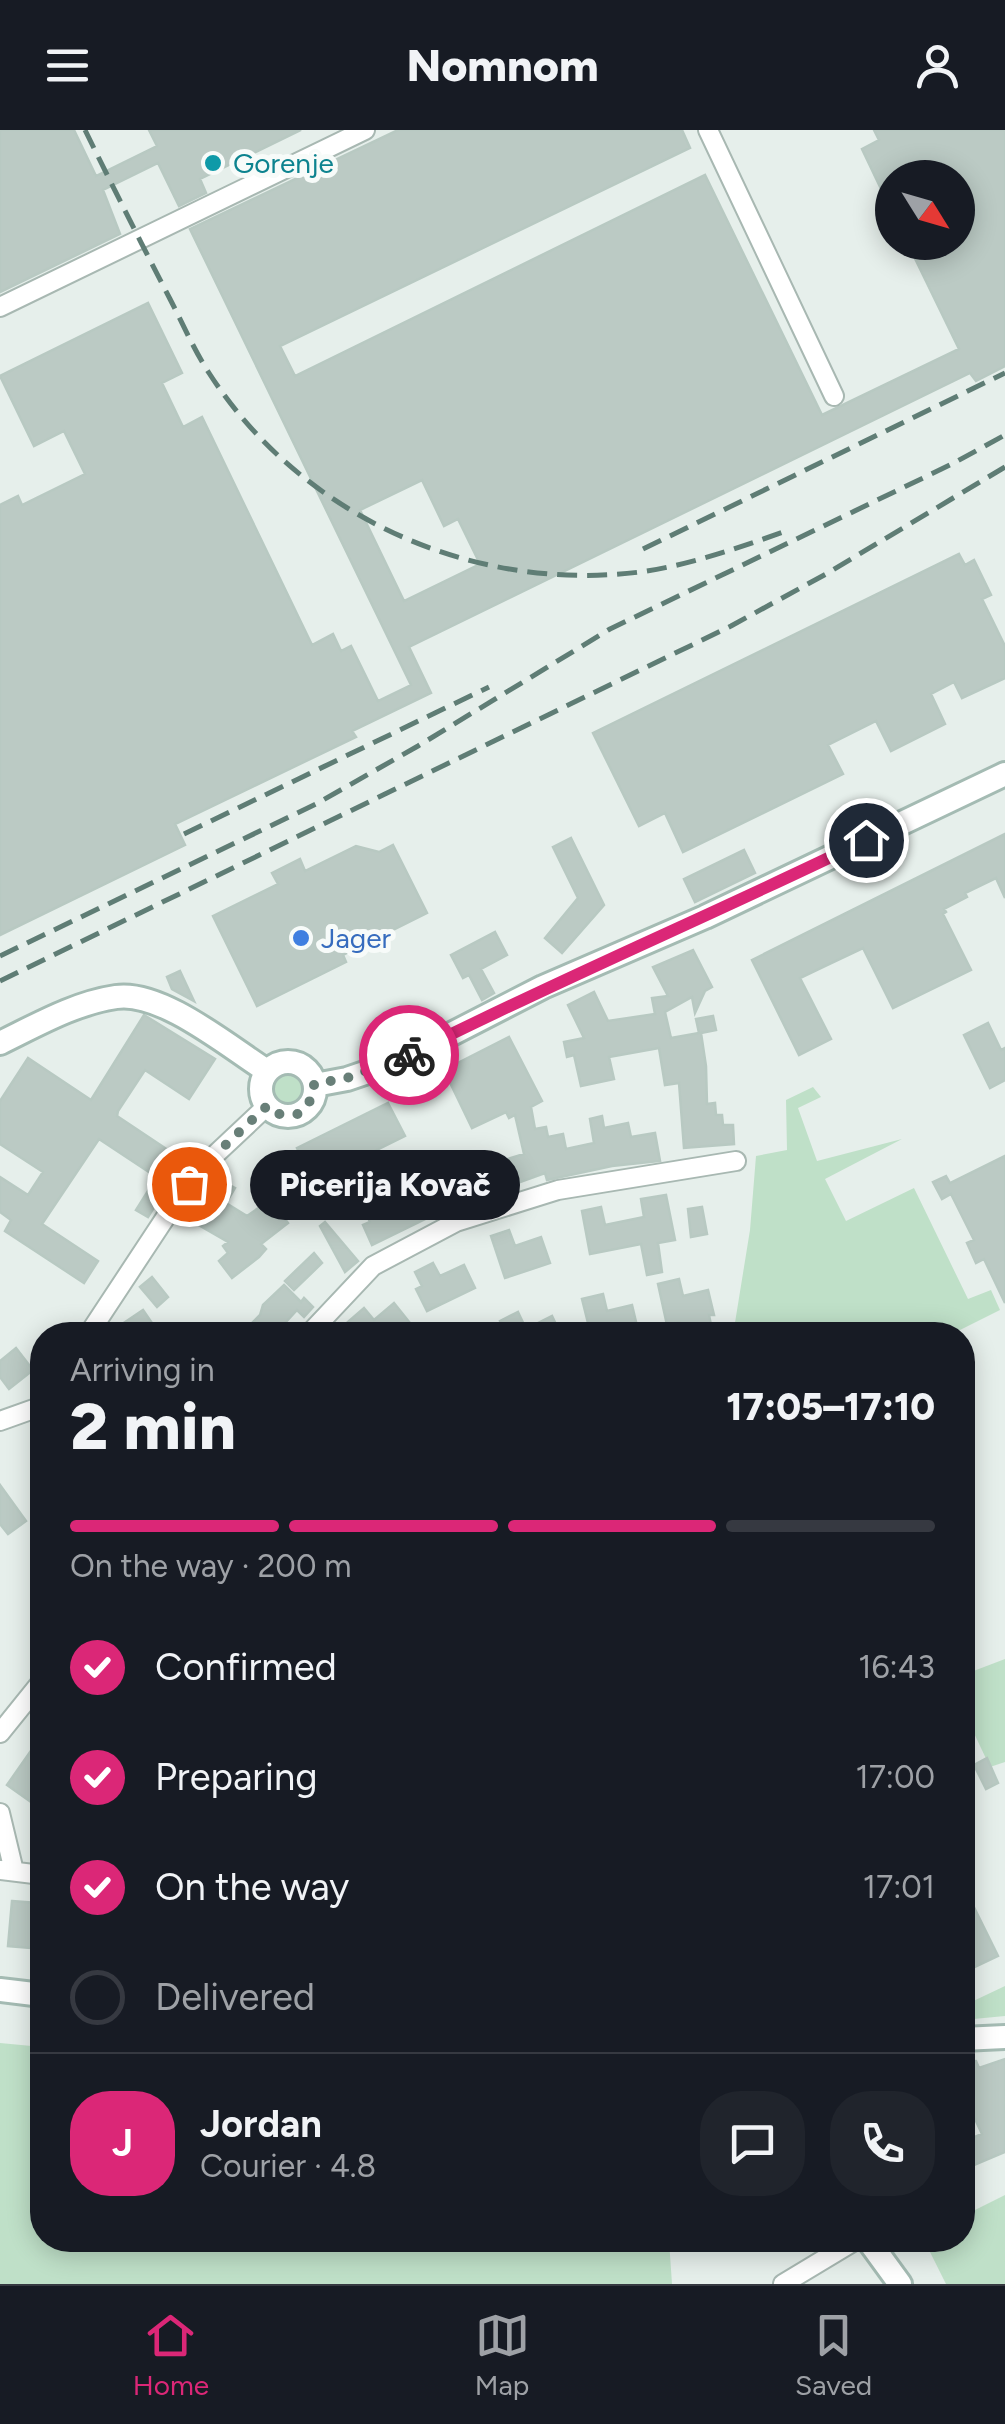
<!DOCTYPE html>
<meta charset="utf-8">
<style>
body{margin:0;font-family:Figtree,sans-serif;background:#20242c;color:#f1f3f6;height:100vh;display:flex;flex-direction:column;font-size:38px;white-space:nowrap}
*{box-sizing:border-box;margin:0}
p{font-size:32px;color:#9ea1a6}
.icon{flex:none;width:55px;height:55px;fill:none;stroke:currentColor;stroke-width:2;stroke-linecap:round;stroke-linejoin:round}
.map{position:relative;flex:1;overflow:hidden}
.drawer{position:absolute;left:30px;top:1192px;width:945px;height:930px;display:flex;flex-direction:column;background:#171b24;border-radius:40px;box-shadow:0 5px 25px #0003}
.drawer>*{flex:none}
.needle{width:65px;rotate:127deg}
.controls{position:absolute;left:875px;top:30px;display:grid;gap:20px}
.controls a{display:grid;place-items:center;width:100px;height:100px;border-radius:50%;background:#171b24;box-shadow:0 5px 25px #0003;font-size:50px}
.pin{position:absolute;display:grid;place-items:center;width:85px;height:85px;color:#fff;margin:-42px;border:5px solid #fff;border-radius:50%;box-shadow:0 2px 10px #0007}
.courier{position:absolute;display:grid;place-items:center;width:100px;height:100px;margin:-50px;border:8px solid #db2777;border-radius:50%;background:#fff;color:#222;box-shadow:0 2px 12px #0007}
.bubble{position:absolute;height:70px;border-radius:35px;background:#171b24;box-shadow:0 5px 25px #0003;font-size:32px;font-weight:800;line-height:70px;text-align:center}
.overview em{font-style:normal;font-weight:800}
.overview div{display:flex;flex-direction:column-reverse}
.overview{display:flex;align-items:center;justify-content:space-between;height:170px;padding:0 40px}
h1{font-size:65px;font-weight:800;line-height:75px}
.bar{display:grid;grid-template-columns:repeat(4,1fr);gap:15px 10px;align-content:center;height:120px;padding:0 40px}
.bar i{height:12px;border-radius:8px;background:#363941}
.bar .current{background:#db2777}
.bar p{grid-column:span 4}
.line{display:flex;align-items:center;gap:25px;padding:0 40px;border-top:2px solid #363941}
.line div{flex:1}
.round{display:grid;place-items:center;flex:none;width:105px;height:105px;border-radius:40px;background:#20242c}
ol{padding:0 40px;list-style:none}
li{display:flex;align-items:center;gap:30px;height:110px}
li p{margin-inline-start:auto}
li .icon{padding:10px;border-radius:50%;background:#db2777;color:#fff;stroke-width:4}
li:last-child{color:#9ea1a6}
li i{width:55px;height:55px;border:5px solid #363941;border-radius:50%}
header{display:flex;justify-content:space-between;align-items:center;height:130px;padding:0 40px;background:#171b24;font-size:45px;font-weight:800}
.tabs{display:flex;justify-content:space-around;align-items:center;height:140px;border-top:2px solid #363941;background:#171b24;font-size:28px;color:#9ea1a6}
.tabs a{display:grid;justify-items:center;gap:5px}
.tabs .current{color:#db2777}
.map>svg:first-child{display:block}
</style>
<header><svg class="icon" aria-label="menu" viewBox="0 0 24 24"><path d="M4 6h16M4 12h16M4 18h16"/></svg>Nomnom<svg class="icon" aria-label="person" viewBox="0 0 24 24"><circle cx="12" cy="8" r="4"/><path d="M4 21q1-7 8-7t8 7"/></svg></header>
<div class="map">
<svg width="1005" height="2154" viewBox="0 0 1005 2154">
<rect width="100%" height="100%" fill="#e6efeb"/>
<path fill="#bfe0c8" d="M268 959a20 20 0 1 1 40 0a20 20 0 1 1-40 0Z
M813,957l8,10 -23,11 19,53 85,-22 -77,40 21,42 68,-33 54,111 23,-9 9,20 -50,25h-217l17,-105 6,-74 31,-6 -1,-50z
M1005,1529v103l-15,5 -27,-57v-35z
M1005,1856v30l-42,4v-22l4,6z
M0,1913l42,4v193h627l3,44h-672z
M1005,2065v89h-59l-22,-44h38l1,-24z"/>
<path fill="#bbcac4" stroke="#b8c9c2" stroke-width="2.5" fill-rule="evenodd" d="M0,0h74l22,46 61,-30 -8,-16h152l-101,49 6,14 -27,13 -21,-43 -55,27 17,44 -120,58z
M398,0h284l8,18 -410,198 15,30 410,-201 117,240 137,-66 -52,-107h51v-64h-66v34l-30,-63 17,-9 -5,-10h131v236l-29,15 -6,-8 -561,274 22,46 -79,38 4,6 -181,87 10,21 -185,90v-430l18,-9 4,9 63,-31 -21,-43 -30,15 -34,-70 148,-73 34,70 -20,10 21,44 19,-10 110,228 21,-11 8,17 10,-5 27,55 33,-16 -221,-456zM422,350l22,46 14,-7 22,45 -76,37 -44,-91z
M959,424l6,11 9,-5 17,35 -9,4 23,47v32l-43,20 -8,-16 -23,12 14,30 -54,27 -15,-30 -48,24 15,29 -160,78 -18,-39 -26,13 -46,-93z
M1005,704v64l-9,-20 -31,15 2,4 -23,12 2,3 -3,2 28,56 -78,38 -30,-60 -38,18 -25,12 31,61 -32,16 -47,-95z
M571,708l33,67 -42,48 -17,-15 33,-40 -25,-51z
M393,715l34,68 -84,42 3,7 -89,44 -44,-90 65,-32 -6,-11 28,-14 5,12 51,-25 23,6z
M744,720l11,23 -60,29 -11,-23z
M495,802l12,23 -26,14 13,24 -12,7 -13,-25 -6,3 -12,-23z
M693,820l19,37 -7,4 -10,22 -3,-16 -27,15 6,26 28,-5 -3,-14 17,-3 3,14 -15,3 5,33 1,38 8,-1 1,12h6l1,10h10l1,19 -50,4 -5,-65 -14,2 -6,-37 -50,9 5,22 -33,7 -7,-31 -7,2 -3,-15 20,-4 -16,-33 26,-13 14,29 47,-7 -3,-16 16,-2 -15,-29z
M180,841l14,30 -22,-12 -5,-12z
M144,885l71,44 -26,40 -44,-29 -27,41 -1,5 60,40 -16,24 -62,-41 -57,85 56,37 -14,22 -79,-52 6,-11 -11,-8v-35l28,18 15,-23 -43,-28v-43l28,-43 63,42z
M988,893l13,27 4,-2v32l-15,8 -26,-53z
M509,907l33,64 -11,6 4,22 11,-2 2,10 15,-3 3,15 28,-6 -4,-24 12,-3 2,12 24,-5 3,14 24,-4 5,28 -48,5 -65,14 -2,-7 -66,24 -11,-41 19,-4 4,12 33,-10 -9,-39 -6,3 -3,-6 -34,16 -28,-58z
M388,973l17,33 -91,45 -17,-33z
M1005,1026v147l-21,-44 -8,4 -9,-20 7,-3 -23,-46 -9,5 -9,-17 13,-6 4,7z
M440,1046l14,29 -82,40 -9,-20 7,-3 -5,-11z
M214,1047l21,11 -9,15 21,13 23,-16 18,23 -27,21 5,5 -7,8 -27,21 -13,-17 9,-8 -5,-7 5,-4 -38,-22z
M153,1053l12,7 -17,27 -12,-7z
M666,1065l9,45 -17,3 4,29 -15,3 -6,-31 -51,10 -8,-43 19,-4 4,18 39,-8 -3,-18z
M702,1077l5,27 -16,3 -3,-28z
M325,1092l33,39 -13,11 -25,-46z
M509,1100l6,16 26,-9 9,26 -45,15 -14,-42z
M314,1123l8,10 -28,27 -9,-9z
M433,1133l7,13 24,-11 11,23 -48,23 -11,-22 6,-3 -7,-14z
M152,1147l16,20 -11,10 -17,-20z
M679,1149l4,17 25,-6 6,25h-5l2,10 -30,6 -2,-9 -12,3 -9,-41z
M284,1155l17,17 3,-4 9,9 -9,10 -7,-7 -23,25h-34l20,-20 3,-10z
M603,1164l4,17 25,-6 5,21 -17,4 2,5h-31l-9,-36z
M394,1173l16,20 -14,12h-37l-11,-13 16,-14 10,12z
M143,1180l13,19 -8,6h-42z
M518,1182l8,17 26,-13 9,19h-55l-6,-14z
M16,1218l17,22 -24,19 -9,-12v-16z
M0,1355l26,36 -18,13 -8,-10z
M42,1605v51l-11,16 -24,-17z
M987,1628l11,25 -12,6 -12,-24z
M962,1753l36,73 -36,17z
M12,1771l25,2 -1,18h6v28l-34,-3z
M1005,1929v93l-43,18v-28l20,-8 -20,-43v-29l14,-1 3,7z"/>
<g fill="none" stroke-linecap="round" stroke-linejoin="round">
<g stroke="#a8b8b2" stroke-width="22">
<path id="street" d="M708,0l126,266
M0,177l365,-177
M88,1205l89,-135 25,-33 65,-61
M308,1205l65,-69 83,-44 102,-32 178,-29
M0,1291l42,-15
M0,1603l42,-52
M0,1683l14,58
M0,1740l42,5
M783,2154l73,-44"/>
</g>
<g stroke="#a4bbb3" stroke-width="28">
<path id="secondary" d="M0,913c37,-18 75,-40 116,-46 45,-7 113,50 151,74
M261 959a27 27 0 1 1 54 0a27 27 0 1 1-54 0Z
M315,955l32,-6 50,-17 146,-75 162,-70 300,-143
M0,1860l42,5
M962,1909l43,-2
M868,2110l32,44"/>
</g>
<use href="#street" stroke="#fff" stroke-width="18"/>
<use href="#secondary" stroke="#fff" stroke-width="22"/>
<path stroke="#5f7d75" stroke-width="5" stroke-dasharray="20 10" stroke-linecap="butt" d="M85,0c28,57 56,113 85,169 13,25 24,51 39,74 92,143 263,220 431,199 50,-7 98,-24 146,-41
M643,419l362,-176
M184,704l305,-147
M0,826l316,-152 102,-58 192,-117 342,-165 53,-29
M0,851l731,-355 95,-52 179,-107"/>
</g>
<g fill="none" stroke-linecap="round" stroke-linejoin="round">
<path stroke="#687f78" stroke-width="10" stroke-dasharray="0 18" d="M189,1054l13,-17 65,-61 9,8h23l15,-18v-12l33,-6 62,-23"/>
<path stroke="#db2777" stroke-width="12" d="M409,925c151,-76 305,-141 457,-215"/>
</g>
<circle fill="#0f9aa8" stroke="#f7fbf9" stroke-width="4" cx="213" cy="33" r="10"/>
<circle fill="#3f7fe0" stroke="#f7fbf9" stroke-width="4" cx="301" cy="808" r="10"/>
<g text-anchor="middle" stroke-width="10" stroke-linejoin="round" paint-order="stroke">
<g font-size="28" fill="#0d838f" stroke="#f7fbf9" text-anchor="start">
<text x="233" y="43">Gorenje</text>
</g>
<g font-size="28" fill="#366cbe" stroke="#f7fbf9" text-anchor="start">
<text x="321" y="818">Jager</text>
</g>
</g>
</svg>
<div class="controls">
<a><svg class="needle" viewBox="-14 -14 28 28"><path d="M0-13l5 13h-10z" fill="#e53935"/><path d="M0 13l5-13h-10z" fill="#9ea1a6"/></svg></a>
</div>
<div class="pin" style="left:189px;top:1054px;background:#ea580c"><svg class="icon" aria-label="bag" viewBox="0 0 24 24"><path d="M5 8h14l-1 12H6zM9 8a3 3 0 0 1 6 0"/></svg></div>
<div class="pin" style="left:866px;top:710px;background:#1f2937"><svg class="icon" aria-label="home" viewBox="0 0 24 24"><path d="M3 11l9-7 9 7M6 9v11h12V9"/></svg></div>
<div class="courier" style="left:409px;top:925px"><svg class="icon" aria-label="bike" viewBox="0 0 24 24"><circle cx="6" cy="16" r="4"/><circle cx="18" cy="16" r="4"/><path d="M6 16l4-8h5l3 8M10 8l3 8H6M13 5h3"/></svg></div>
<div class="bubble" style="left:250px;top:1020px;width:270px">Picerija Kovač</div>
<section class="drawer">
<div class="overview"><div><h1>2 min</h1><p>Arriving in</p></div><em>17:05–17:10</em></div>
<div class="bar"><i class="current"></i><i class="current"></i><i class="current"></i><i></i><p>On the way · 200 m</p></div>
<ol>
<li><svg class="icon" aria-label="check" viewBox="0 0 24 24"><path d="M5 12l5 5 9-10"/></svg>Confirmed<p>16:43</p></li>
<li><svg class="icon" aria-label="check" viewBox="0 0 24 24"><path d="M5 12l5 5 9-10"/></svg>Preparing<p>17:00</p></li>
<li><svg class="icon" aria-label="check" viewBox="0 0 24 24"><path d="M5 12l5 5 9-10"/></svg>On the way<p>17:01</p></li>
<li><i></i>Delivered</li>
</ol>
<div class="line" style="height:180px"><b class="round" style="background:#db2777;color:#fff">J</b><div><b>Jordan</b><p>Courier · 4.8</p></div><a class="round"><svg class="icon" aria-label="chat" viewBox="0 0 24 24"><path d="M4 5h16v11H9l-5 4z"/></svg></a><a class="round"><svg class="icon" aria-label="phone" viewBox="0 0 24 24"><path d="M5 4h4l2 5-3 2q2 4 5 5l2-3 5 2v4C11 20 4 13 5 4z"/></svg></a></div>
</section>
</div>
<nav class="tabs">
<a class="current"><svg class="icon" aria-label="home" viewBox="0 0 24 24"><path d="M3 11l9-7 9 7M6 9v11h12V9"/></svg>Home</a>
<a><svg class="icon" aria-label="map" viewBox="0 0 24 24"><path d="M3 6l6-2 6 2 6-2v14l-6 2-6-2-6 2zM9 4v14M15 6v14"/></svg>Map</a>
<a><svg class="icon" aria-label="saved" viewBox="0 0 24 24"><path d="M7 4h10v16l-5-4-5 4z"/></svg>Saved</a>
</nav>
